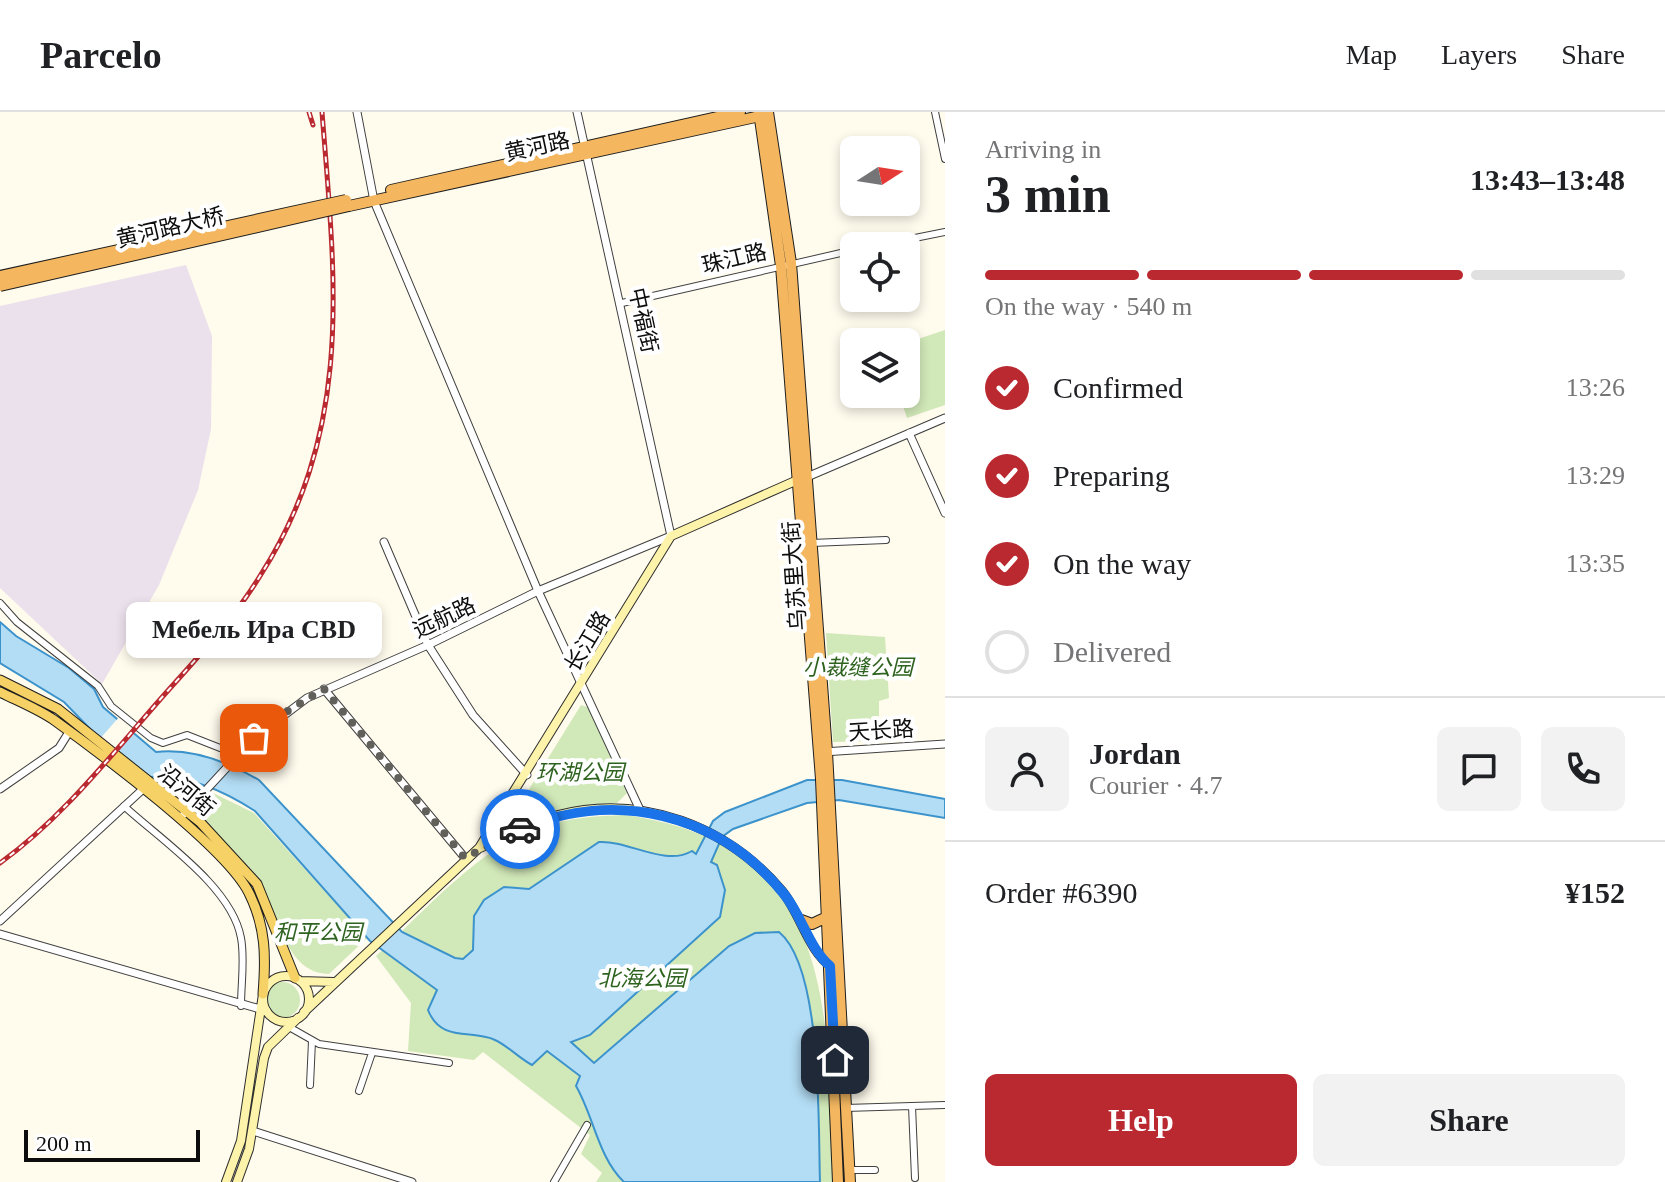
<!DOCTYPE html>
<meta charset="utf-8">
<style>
body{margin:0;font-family:"Times New Roman","Noto Sans SC",serif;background:#f2f2f2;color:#202124;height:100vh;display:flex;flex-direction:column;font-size:30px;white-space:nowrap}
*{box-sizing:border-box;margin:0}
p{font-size:26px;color:#757577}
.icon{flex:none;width:44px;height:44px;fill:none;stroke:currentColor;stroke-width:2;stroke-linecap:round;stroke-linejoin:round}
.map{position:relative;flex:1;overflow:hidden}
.side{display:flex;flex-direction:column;background:#fff;width:720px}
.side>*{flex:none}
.needle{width:52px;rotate:78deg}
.fabs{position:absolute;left:840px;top:24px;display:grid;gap:16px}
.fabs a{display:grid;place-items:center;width:80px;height:80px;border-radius:12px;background:#fff;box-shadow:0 4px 12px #0003;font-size:40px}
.scale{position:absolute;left:24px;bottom:20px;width:176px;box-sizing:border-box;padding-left:8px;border:4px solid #0d0d0d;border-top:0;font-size:22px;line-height:28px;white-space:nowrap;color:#0d0d0d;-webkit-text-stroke:6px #fff;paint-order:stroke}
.pin{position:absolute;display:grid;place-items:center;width:68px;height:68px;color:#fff;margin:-34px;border-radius:16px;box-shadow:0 4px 12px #0006}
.courier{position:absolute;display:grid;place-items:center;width:80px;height:80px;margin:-40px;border:6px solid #1a73e8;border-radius:50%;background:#fff;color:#222;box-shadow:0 2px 10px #0007}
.bubble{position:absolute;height:56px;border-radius:12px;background:#fff;box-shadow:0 4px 12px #0003;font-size:26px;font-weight:700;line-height:56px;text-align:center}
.head em{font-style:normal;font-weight:700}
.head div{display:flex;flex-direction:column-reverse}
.head{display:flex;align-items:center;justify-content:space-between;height:136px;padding:0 40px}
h1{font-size:52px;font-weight:700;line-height:60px}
.bar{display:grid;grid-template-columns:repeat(4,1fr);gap:12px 8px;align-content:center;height:96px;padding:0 40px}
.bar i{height:10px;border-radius:6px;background:#e0e0e0}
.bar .current{background:#ba2830}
.bar p{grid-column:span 4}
.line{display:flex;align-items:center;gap:20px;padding:0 40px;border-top:2px solid #e0e0e0}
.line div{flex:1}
.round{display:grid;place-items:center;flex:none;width:84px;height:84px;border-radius:12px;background:#f2f2f2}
ol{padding:0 40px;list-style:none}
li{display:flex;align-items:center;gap:24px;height:88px}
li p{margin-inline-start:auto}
li .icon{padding:8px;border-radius:50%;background:#ba2830;color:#fff;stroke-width:4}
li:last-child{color:#757577}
li i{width:44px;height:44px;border:4px solid #e0e0e0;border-radius:50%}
.button{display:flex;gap:16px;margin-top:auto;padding:16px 40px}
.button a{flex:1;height:92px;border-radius:12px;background:#ba2830;color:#fff;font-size:32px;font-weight:700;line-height:92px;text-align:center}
.button a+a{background:#f2f2f2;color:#202124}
header{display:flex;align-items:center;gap:48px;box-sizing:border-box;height:112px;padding:0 40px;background:#fff;border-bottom:2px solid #e0e0e0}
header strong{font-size:38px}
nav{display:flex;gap:44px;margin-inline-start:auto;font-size:28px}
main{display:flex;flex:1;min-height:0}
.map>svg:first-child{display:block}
</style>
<header>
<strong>Parcelo</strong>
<nav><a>Map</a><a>Layers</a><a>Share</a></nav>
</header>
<main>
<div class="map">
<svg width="945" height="1070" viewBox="0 0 945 1070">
<rect width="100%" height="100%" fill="#fffbed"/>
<path fill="#ebe1ec" d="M186,153l26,71 -1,93 -13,61 -39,95 -57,99 -102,-96v-282z"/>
<path fill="#d1e8b8" d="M945,218v75l-38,13 -8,-24h7v-51z
M826,521l59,4 4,61 -10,3v40l-46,1z
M581,593l9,3 37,85 -10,10 -39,3 -57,16 -8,-7z
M211,680l43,21 113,125 -38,36c-46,-1 -50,-64 -70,-93 -17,-24 -44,-45 -65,-67z
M625,703c215,30 201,198 209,367h-238l6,-9 -21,-19 9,-19 -107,-83 -9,8 -66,-9 3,-48 -35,-47c46,-42 103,-109 164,-129 28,-9 56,-11 85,-12z
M264 888a18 18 0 1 1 36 0a18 18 0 1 1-36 0Z"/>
<path fill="#b3ddf5" stroke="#3c93cb" stroke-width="2" d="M0,510l16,14 53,32 25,21 9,18 53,45c36,-4 72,10 103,28l143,152 53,26 8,1 10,-9 1,-34 10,-16 20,-13 25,2 70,-47c29,-2 66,25 93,9l4,3 17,-33 12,-9 82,-32h35l103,19v19l-106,-18 -32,3 -74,26 -11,8 -11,25 6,3 8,25 -5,27 -130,118 -19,7 23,21 135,-117 26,-13 24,-1c44,36 39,194 41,250h-196c-26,-25 -30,-65 -48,-96l4,-10 -33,-25 -15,14c-13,-7 -24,-19 -37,-25 -23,-11 -54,3 -67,-30l9,-20 -67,-49 -115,-130c-32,-21 -69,-37 -107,-34l-50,-40 -34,-35 -64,-39z"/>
<path fill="#fffbed" d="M120,604l17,14 -23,26 -17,-14z"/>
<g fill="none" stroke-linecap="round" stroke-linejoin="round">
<g stroke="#404040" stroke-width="8">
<path id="minor" d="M935,0l10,47
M875,134l70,-14
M622,191l232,-53
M811,431l75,-3
M0,491l17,19 81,64 13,20 40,32 12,5 24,-8 51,20
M124,694c37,34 108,81 117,132 4,21 0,46 0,68
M289,915l30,17 130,19
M310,973l2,-44
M359,979l13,-38
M912,994l3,72
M845,996l100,-3
M849,1058h26
M554,1070l33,-57"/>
</g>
<g stroke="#404040" stroke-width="9">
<path id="tertiary" d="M357,0l17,89 164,390 102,219
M909,321l36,80
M807,365l138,-59
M384,430l44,103 45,70 54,60
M324,577l141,169
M823,640l122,-8
M0,677l59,-41 10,-16
M183,703l71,-77 53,-40 121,-53 110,-54 133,-55 -94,-424
M0,809l142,-131
M0,822l267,77 -6,1
M253,1019l159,51"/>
</g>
<g stroke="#2f2f2f" stroke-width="10">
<path id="secondary" d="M502,699l17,19
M480,736c26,-11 51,-25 78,-33 84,-22 170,12 224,76 19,23 26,60 50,76
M263 887a23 23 0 1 1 46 0a23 23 0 1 1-46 0Z
M300,869l34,1
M304,900l175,-164 192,-312 131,-58
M226,1070l15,-41 22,-147
M237,1070l12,-33 15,-91 4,-11 30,-29"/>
</g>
<g stroke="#1e1e1e" stroke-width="11">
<path id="primary" d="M0,568l58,29 142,113 57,62 38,94
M0,580c18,9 38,17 54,28 46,33 172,127 195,173 17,34 17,64 14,101"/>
</g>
<g stroke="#1e1e1e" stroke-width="12">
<path id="trunk" d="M759,0l22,154 40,513 17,403
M768,0l23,151 36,489 23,430
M391,78l349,-78
M349,94l411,-90
M801,808l11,4 15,-7"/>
</g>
<use href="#minor" stroke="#fff" stroke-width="6"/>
<use href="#tertiary" stroke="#fff" stroke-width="7"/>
<use href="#secondary" stroke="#fdf3aa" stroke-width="8"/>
<use href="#primary" stroke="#f6d166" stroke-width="9"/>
<use href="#trunk" stroke="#f4b760" stroke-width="10"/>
<g stroke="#ba2830" stroke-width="5">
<path id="rail" d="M309,0l4,13
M0,751c61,-44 108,-104 157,-160 36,-41 74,-80 103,-127 95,-148 75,-298 62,-464"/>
</g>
<use href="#rail" stroke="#fff" stroke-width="2" stroke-dasharray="6" stroke-linecap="butt"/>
<g stroke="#1e1e1e" stroke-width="12" stroke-linecap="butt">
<path id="trunk-bridge" d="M0,164l346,-76
M0,174l349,-80"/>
</g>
<use href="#trunk-bridge" stroke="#f4b760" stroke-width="10"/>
</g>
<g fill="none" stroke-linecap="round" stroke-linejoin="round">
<path stroke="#62605b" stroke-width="8" stroke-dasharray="0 14.4" d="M254,626l29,-24 41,-25 141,169 55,-29"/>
<path stroke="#1a73e8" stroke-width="10" d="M520,717c95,-40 199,-16 264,65 18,22 25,54 46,72l5,94"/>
</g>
<g text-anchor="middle" stroke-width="8" stroke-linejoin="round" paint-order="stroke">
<g font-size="22" fill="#0d0d0d" stroke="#fff">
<text transform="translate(537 34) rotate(-12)" y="8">黄河路</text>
<text transform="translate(170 115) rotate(-13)" y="8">黄河路大桥</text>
<text transform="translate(734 146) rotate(-13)" y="8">珠江路</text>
<text transform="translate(644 208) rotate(78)" y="8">中福街</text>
<text transform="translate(794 464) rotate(-94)" y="8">乌苏里大街</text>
<text transform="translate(444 505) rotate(-25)" y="8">远航路</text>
<text transform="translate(587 529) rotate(-59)" y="8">长江路</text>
<text transform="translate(881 618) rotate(-4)" y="8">天长路</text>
<text transform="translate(187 678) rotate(40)" y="8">沿河街</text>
</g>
<g font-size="22" font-style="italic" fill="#2e631f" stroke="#fff">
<text x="858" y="563">小裁缝公园</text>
<text x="580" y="668">环湖公园</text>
<text x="318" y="828">和平公园</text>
<text x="642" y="874">北海公园</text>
</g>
</g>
</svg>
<div class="fabs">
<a><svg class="needle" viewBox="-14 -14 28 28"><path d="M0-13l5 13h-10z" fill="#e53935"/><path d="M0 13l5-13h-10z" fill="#757577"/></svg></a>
<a><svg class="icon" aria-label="locate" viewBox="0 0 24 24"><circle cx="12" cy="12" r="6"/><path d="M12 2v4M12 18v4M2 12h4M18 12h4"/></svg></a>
<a><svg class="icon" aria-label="layers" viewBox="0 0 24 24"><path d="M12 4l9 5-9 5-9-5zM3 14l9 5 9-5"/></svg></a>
</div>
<div class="scale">200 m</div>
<div class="pin" style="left:254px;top:626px;background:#ea580c"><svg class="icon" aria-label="bag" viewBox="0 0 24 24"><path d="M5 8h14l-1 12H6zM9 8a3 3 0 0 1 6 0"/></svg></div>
<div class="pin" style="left:835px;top:948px;background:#1f2937"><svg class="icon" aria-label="home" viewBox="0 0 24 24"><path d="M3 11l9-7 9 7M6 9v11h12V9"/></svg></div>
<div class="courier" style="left:520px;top:717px"><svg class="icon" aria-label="car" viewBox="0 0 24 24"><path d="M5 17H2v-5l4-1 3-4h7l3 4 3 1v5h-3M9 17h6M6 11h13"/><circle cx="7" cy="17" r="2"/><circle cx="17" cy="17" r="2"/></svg></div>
<div class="bubble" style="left:126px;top:490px;width:256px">Мебель Ира CBD</div>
</div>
<section class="side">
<div class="head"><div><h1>3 min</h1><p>Arriving in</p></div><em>13:43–13:48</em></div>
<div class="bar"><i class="current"></i><i class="current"></i><i class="current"></i><i></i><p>On the way · 540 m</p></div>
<ol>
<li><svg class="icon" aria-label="check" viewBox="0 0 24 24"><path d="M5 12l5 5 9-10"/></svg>Confirmed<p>13:26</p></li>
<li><svg class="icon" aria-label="check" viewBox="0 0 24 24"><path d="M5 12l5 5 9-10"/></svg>Preparing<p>13:29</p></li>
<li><svg class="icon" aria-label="check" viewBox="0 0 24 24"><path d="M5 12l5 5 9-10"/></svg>On the way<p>13:35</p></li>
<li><i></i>Delivered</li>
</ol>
<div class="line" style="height:144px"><a class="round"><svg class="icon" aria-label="person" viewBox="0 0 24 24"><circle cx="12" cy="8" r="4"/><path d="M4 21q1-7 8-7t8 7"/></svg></a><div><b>Jordan</b><p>Courier · 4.7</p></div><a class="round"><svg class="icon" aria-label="chat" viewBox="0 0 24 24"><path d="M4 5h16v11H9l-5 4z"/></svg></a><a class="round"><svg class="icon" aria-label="phone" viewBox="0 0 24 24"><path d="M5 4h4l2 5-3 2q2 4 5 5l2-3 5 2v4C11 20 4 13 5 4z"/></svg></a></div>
<div class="line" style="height:104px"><div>Order #6390</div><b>¥152</b></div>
<div class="button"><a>Help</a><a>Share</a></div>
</section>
</main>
